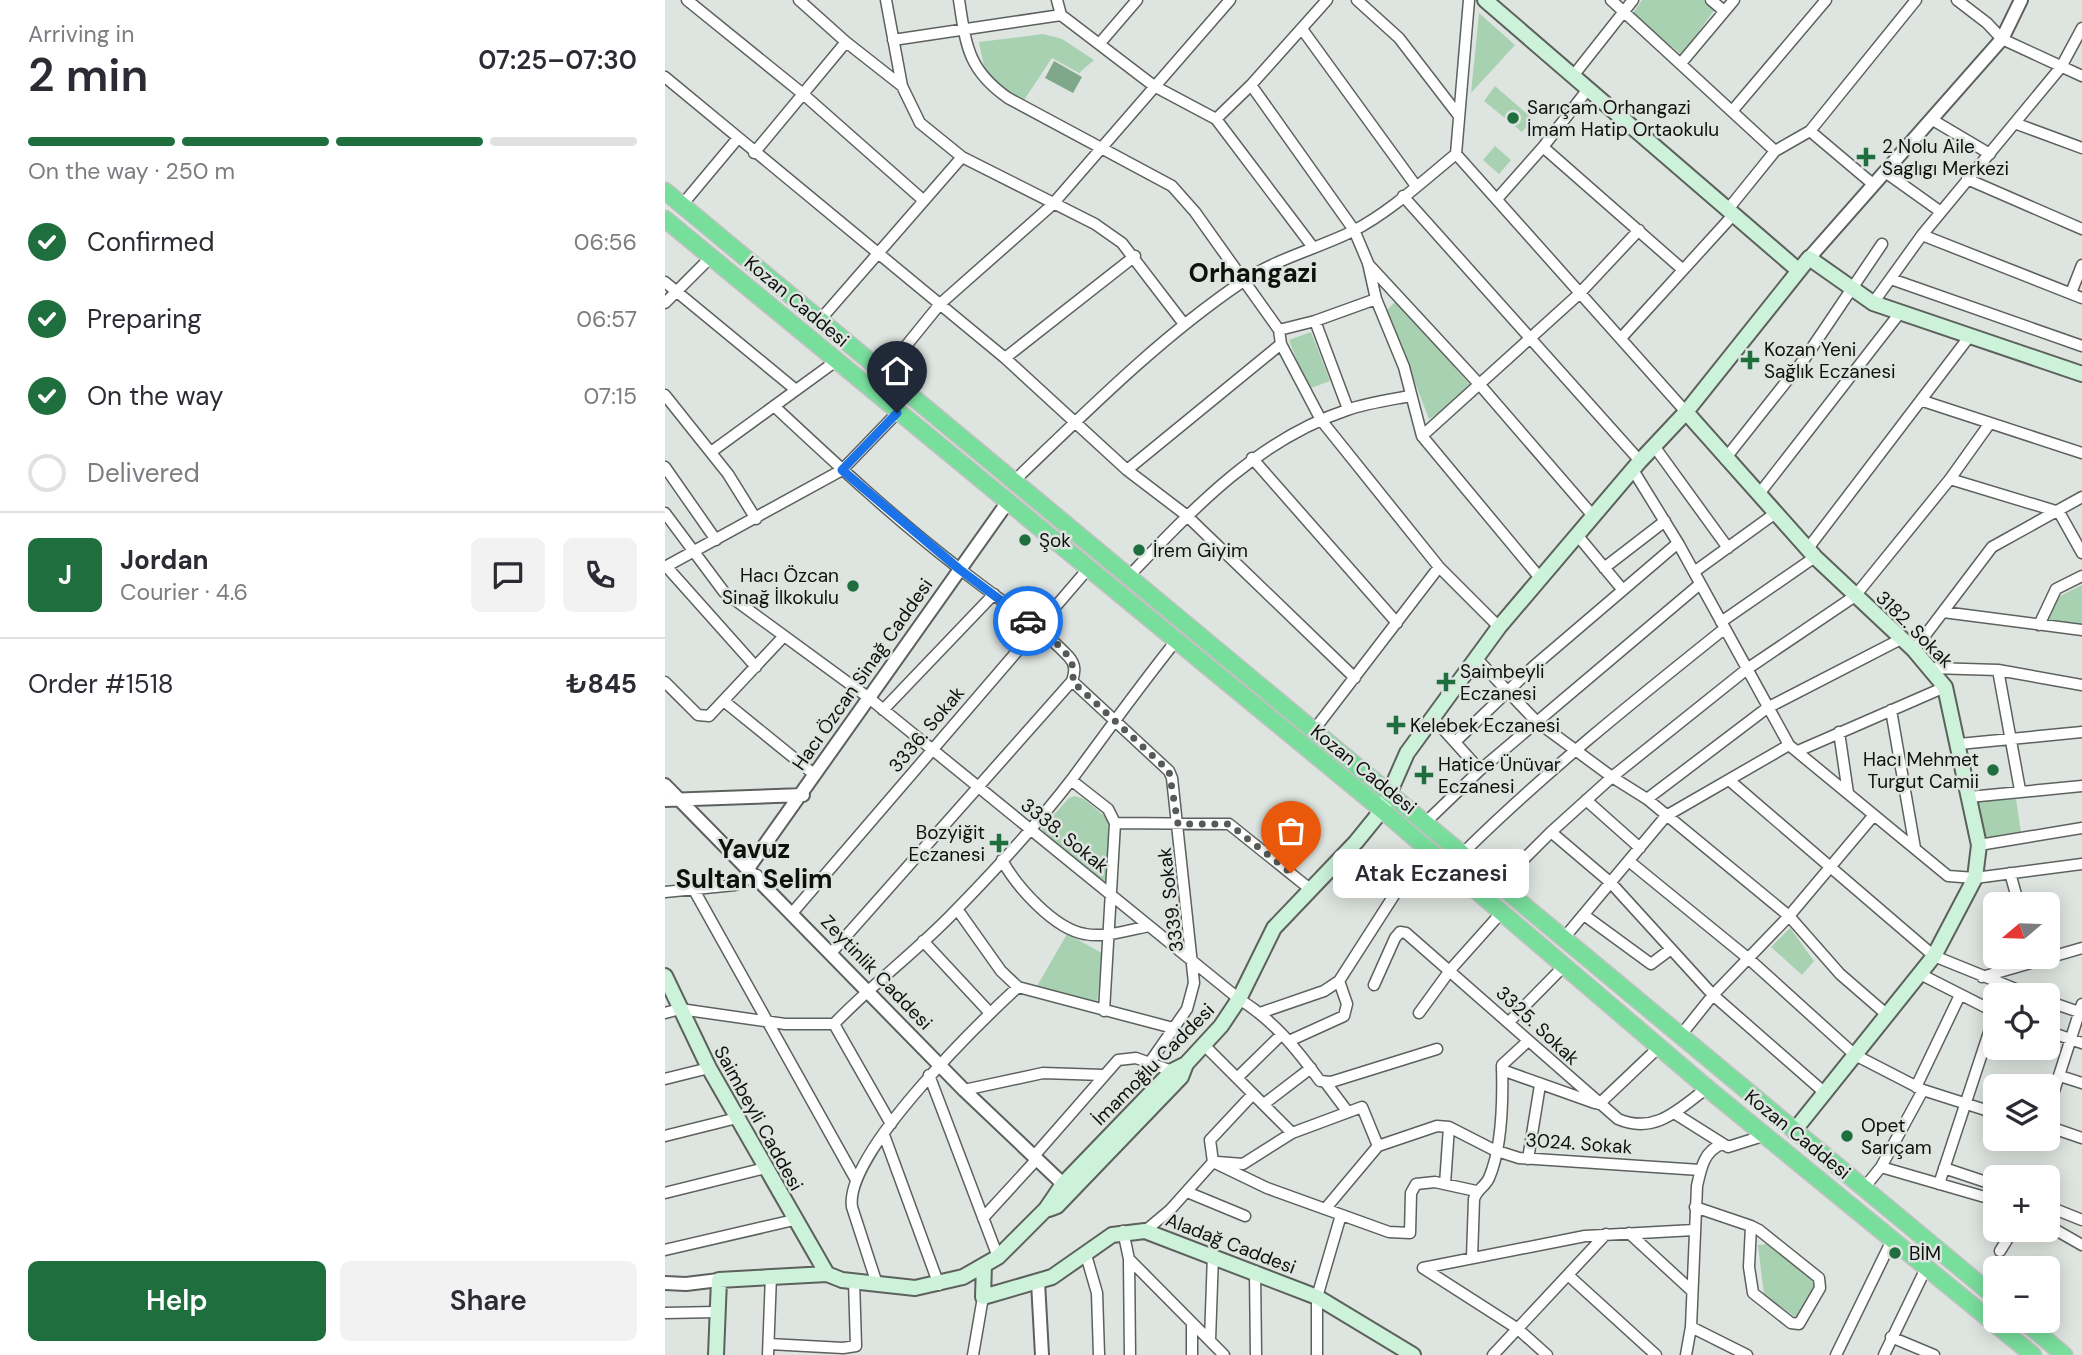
<!DOCTYPE html>
<meta charset="utf-8">
<style>
body{margin:0;font-family:"DM Sans",sans-serif;background:#f2f2f3;color:#2b2b33;height:100vh;display:flex;flex-direction:column;font-size:26px;white-space:nowrap}
*{box-sizing:border-box;margin:0}
p{font-size:23px;color:#7c7c81}
.icon{flex:none;width:38px;height:38px;fill:none;stroke:currentColor;stroke-width:2;stroke-linecap:round;stroke-linejoin:round}
.map{position:relative;flex:1;overflow:hidden}
.drawer{display:flex;flex-direction:column;background:#fff;width:665px}
.drawer>*{flex:none}
.needle{width:46px;rotate:251deg}
.tools{position:absolute;left:1318px;top:892px;display:grid;gap:14px}
.tools a{display:grid;place-items:center;width:77px;height:77px;border-radius:10px;background:#fff;box-shadow:0 4px 18px #0003;font-size:35px}
.pin{position:absolute;display:grid;place-items:center;width:60px;height:60px;color:#fff;margin:-72px -30px;border-radius:50% 50% 50% 0;rotate:-45deg;box-shadow:0 0 7px #0007}
.pin .icon{rotate:45deg}
.courier{position:absolute;display:grid;place-items:center;width:70px;height:70px;margin:-35px;border:5px solid #1a73e8;border-radius:50%;background:#fff;color:#222;box-shadow:0 2px 9px #0007}
.bubble{position:absolute;height:49px;border-radius:10px;background:#fff;box-shadow:0 4px 18px #0003;font-size:23px;font-weight:600;line-height:49px;text-align:center}
.summary em{font-style:normal;font-weight:600}
.summary div{display:flex;flex-direction:column-reverse}
.summary{display:flex;align-items:center;justify-content:space-between;height:119px;padding:0 28px}
h1{font-size:46px;font-weight:600;line-height:52px}
.bar{display:grid;grid-template-columns:repeat(4,1fr);gap:10px 7px;align-content:center;height:84px;padding:0 28px}
.bar i{height:9px;border-radius:5px;background:#e1e1e2}
.bar .on{background:#1f6e3e}
.bar p{grid-column:span 4}
.line{display:flex;align-items:center;gap:18px;padding:0 28px;border-top:2px solid #e1e1e2}
.line div{flex:1}
.round{display:grid;place-items:center;flex:none;width:74px;height:74px;border-radius:10px;background:#f2f2f3}
ol{padding:0 28px;list-style:none}
li{display:flex;align-items:center;gap:21px;height:77px}
li p{margin-inline-start:auto}
li .icon{padding:7px;border-radius:50%;background:#1f6e3e;color:#fff;stroke-width:4}
li:last-child{color:#7c7c81}
li i{width:38px;height:38px;border:4px solid #e1e1e2;border-radius:50%}
.primary-button{display:flex;gap:14px;margin-top:auto;padding:14px 28px}
.primary-button a{flex:1;height:80px;border-radius:10px;background:#1f6e3e;color:#fff;font-size:28px;font-weight:600;line-height:80px;text-align:center}
.primary-button a+a{background:#f2f2f3;color:#2b2b33}
main{display:flex;flex:1;min-height:0}
.map>svg:first-child{display:block}
</style>
<main>
<section class="drawer">
<div class="summary"><div><h1>2 min</h1><p>Arriving in</p></div><em>07:25–07:30</em></div>
<div class="bar"><i class="on"></i><i class="on"></i><i class="on"></i><i></i><p>On the way · 250 m</p></div>
<ol>
<li><svg class="icon" aria-label="check" viewBox="0 0 24 24"><path d="M5 12l5 5 9-10"/></svg>Confirmed<p>06:56</p></li>
<li><svg class="icon" aria-label="check" viewBox="0 0 24 24"><path d="M5 12l5 5 9-10"/></svg>Preparing<p>06:57</p></li>
<li><svg class="icon" aria-label="check" viewBox="0 0 24 24"><path d="M5 12l5 5 9-10"/></svg>On the way<p>07:15</p></li>
<li><i></i>Delivered</li>
</ol>
<div class="line" style="height:126px"><b class="round" style="background:#1f6e3e;color:#fff">J</b><div><b>Jordan</b><p>Courier · 4.6</p></div><a class="round"><svg class="icon" aria-label="chat" viewBox="0 0 24 24"><path d="M4 5h16v11H9l-5 4z"/></svg></a><a class="round"><svg class="icon" aria-label="phone" viewBox="0 0 24 24"><path d="M5 4h4l2 5-3 2q2 4 5 5l2-3 5 2v4C11 20 4 13 5 4z"/></svg></a></div>
<div class="line" style="height:91px"><div>Order #1518</div><b>₺845</b></div>
<div class="primary-button"><a>Help</a><a>Share</a></div>
</section>
<div class="map">
<svg width="1417" height="1355" viewBox="0 0 1417 1355">
<rect width="100%" height="100%" fill="#dee4df"/>
<path fill="#a8d1b2" d="M977,0h61l12,9 -33,46 -50,-41z
M814,13l36,32 -44,48z
M378,34l19,5 32,21 -15,13 -27,-15 -28,42c-34,-14 -39,-23 -45,-58z
M830,86l38,33 -11,13 -38,-31z
M830,146l16,14 -12,14 -16,-14z
M732,300l73,85 -13,17 -28,17 -42,-109z
M646,332l19,49 -22,8 -19,-49z
M1417,585v42l-38,-5 10,-23z
M410,796l9,3 24,20 3,71 -68,-58 -1,-4 27,-30z
M1351,799l5,33 -2,3 -37,4 -6,-37z
M1125,928l24,33 -12,14 -31,-28z
M402,934l35,19 -5,50 -61,-15z
M1102,1244l51,40 -20,35 -34,-24 -6,-50z"/>
<path fill="#7fa789" d="M389,61l28,16 -9,16 -28,-15z"/>
<g fill="none" stroke-linecap="round" stroke-linejoin="round">
<g stroke="#5d615e" stroke-width="13">
<path id="minor" d="M22,0l116,94 120,106
M134,0l47,42
M221,0l16,86 18,37 42,34 133,67 27,19 62,81
M294,0c7,46 9,70 49,98l164,88 23,26 84,118 2,14 40,76 118,147 60,60
M392,0l4,15 93,71 62,33 96,127
M692,0l42,38 60,78
M946,0l164,151
M1046,0l13,11
M1292,0l30,23 15,16 80,37
M637,29l114,157
M228,40l168,-25
M435,43l37,-43
M1017,62l52,-62
M908,76l60,-76
M0,77l340,281 122,112 59,45 169,163
M586,85l103,145 14,33 8,36 28,68 18,69 118,142
M1068,110l93,-110
M551,119l35,-34 76,-85
M1266,119l59,35
M1352,124l65,24
M1145,131l64,54
M878,147l139,122
M89,153l92,-111 56,44
M791,154l230,258
M1220,172l56,40
M1302,179l115,50
M738,196l237,265
M832,199l46,-52 45,-58
M17,205l56,-67
M1064,208l46,-57 35,-20 106,-131
M1257,235l160,63
M703,264l112,121 114,132
M1226,279l191,67
M0,282l131,108
M1406,293l11,-28
M0,303l46,-46
M1208,303l49,-68 139,-168 21,-39
M155,320l142,-163
M650,321l33,88
M614,330l36,-9 61,-22
M957,337l112,-123
M340,358l130,-102
M219,373l56,-69 112,-99 178,-205
M0,395l63,79 28,45
M1258,401l159,52
M109,406c60,56 121,113 186,163 36,29 77,54 109,88 7,8 6,15 3,24l-240,271
M757,436l157,-142 60,-64
M989,446l74,102
M46,452l125,-91
M587,458l145,165
M1060,459l80,-101 77,-114
M0,467l51,73
M462,470l154,-126
M968,470l45,73 111,202 159,131 27,2 107,-14
M1285,479l109,33 23,41
M349,481c73,-70 144,-142 228,-199 35,-24 75,-33 111,-51 37,-19 71,-51 103,-77l13,-154
M1094,494l140,-180
M0,513l59,79 145,106 370,301c34,21 57,49 81,82l11,1 106,-33
M913,536l44,53
M1144,547l160,-210
M1,566l90,101
M0,567l177,-97 55,-57
M939,568l61,-47
M1029,572l83,-60
M465,575c63,-66 127,-135 217,-165 20,-7 42,-10 63,-14
M1278,612l139,18
M1056,622l94,-65
M1374,625l17,-36 26,-13
M1249,650l78,-103 90,-50
M811,658l60,63 76,56 35,22 142,117 51,58 45,39
M1266,668l67,2 84,15
M1333,670l22,120
M407,681l97,90 3,7 22,205 -7,26 -37,53
M0,682l33,33 11,1 75,-80
M60,702l90,73
M218,710l111,-116
M1226,710l24,138
M768,718l47,52
M649,730l125,-163
M1174,732l9,61
M791,741l78,-75 144,-123
M1294,744l123,-12
M1133,751l147,-64
M406,780l37,29 7,14 -11,188
M1064,780l205,176 99,40
M1304,797l113,-11
M982,799l120,-91 134,-69
M921,800l54,48
M761,822l54,-52 220,-186
M450,823l114,1 81,65
M886,832l60,51 102,112 112,98
M1314,845l103,-17
M798,853c82,-81 171,-152 261,-224
M337,860c14,26 52,69 83,74 20,4 44,-4 64,-8
M965,862l119,97 106,96 68,35 72,23
M1345,873l9,32
M834,884l52,-52 61,-55 135,-108 108,-73 95,-117 40,-56
M29,890l162,290
M0,892l70,-7 22,-10
M292,909l44,62 17,16 155,41
M128,912l294,-342
M919,915l67,49 20,-15
M899,938l102,-122 123,-71
M258,941l67,72
M1255,974l75,38
M1317,977l100,-29
M709,985l21,-47 5,-6 6,1 212,186c37,16 61,-10 89,-31
M1382,1001l35,12
M0,1013l15,-4 105,15h49c39,-41 86,-75 125,-117 39,-40 79,-84 113,-128 34,-46 67,-92 103,-137
M595,1013l64,-22 15,-10 86,-134
M754,1013l32,-44 50,-56
M844,1022l54,-55
M169,1024l57,100
M1382,1031l35,12
M1016,1035l32,-40 76,-79 85,-101
M624,1041l55,-25 3,-12 -8,-23
M539,1045l88,88
M837,1070l93,33
M264,1075l69,182
M1395,1076l22,7
M572,1078l45,-44
M0,1079l44,-11
M661,1083l21,28
M1251,1087l44,-92
M299,1090l79,-17 60,2
M599,1104l47,-36
M934,1104l60,-57
M1009,1113l54,34 38,-12
M1382,1113l35,-109
M1382,1126l35,12
M219,1135l55,150
M0,1136l72,-18
M369,1156l84,-96 18,-2 36,13
M863,1159l12,-74
M548,1162l54,26 122,44 21,1 1,-40 5,-9 19,-2 41,9
M552,1162l26,2 49,-31 70,-26 16,39
M1216,1167l114,33
M1279,1168l51,17
M780,1184l4,-57
M1274,1184l56,-170
M1199,1188l17,-21 42,-77
M522,1192l58,24
M0,1193l100,-25
M1382,1206l35,14
M1030,1207l56,19 8,4 60,48 1,10 -21,36 -8,-1 -38,-30 -4,-26 2,-41
M661,1208l52,-62 59,-20 12,1 45,23 25,8 181,12
M318,1218l54,-59
M1382,1225l35,20
M458,1231l6,28 1,96
M480,1231l25,-21 43,-48 -3,-22 43,-46
M964,1233l63,58
M0,1250l129,-30
M1335,1251l13,-21
M421,1255l11,38 2,62
M807,1258l2,-59c3,-10 11,-12 15,-21 13,-30 14,-80 13,-113l26,-24
M464,1259l95,96
M758,1268l162,-32 109,-6
M758,1268l95,61 29,26
M590,1271l1,84
M903,1275l88,80
M212,1284l-25,-77c-8,-53 127,-184 166,-220
M0,1313l51,-1
M1026,1327l56,28
M1226,1337l43,18
M545,1340l3,-85
M104,1344l74,4 13,-2 -2,-65
M103,1355l3,-80
M308,1355l10,-58
M527,1355v-32
M652,1355v-58l24,-82
M828,1355l113,-121
M1021,1355l5,-28 6,-141c4,-18 7,-35 25,-42
M1171,1355l57,-117
M1219,1355l43,-89"/>
</g>
<g stroke="#5d615e" stroke-width="16">
<path id="tertiary" d="M1144,258l193,-219 19,-39
M0,785l299,305 99,94
M0,800l138,-5
M84,867l258,-364
M373,1282l4,73
M0,1283l21,1 33,-4"/>
</g>
<g stroke="#5d615e" stroke-width="18">
<path id="secondary" d="M820,0l313,270
M1021,412l129,145 99,93 31,37 34,158 -4,33 -41,78 -140,175
M0,976l44,92 118,206
M384,1209l8,-3 124,-129 5,-13
M319,1265l-1,32 69,-20 60,-42 33,-4 172,66 96,58
M51,1355l3,-75 108,-6 15,6 73,8 48,-11 35,-20 48,-48 17,-25 109,-113 14,-7 35,-38 18,-27 35,-71 82,-86 26,-32 25,-57 92,-126 141,-166 46,-49 123,-154 64,45 209,71"/>
</g>
<g stroke="#c1c1c1" stroke-width="19">
<path id="trunk" d="M0,191l1330,1106
M0,219l717,591 325,278 326,267
M1359,1321l40,34"/>
</g>
<use href="#minor" stroke="#fff" stroke-width="10"/>
<use href="#tertiary" stroke="#fff" stroke-width="12"/>
<use href="#secondary" stroke="#ccf2da" stroke-width="14"/>
<use href="#trunk" stroke="#78de9c" stroke-width="16"/>
</g>
<g fill="none" stroke-linecap="round" stroke-linejoin="round">
<path stroke="#575b58" stroke-width="7" stroke-dasharray="0 12.6" d="M363,621c18,14 53,35 44,60l97,90 9,53h51l62,49"/>
<path stroke="#1a73e8" stroke-width="9" d="M232,413l-55,57 117,99 69,52"/>
</g>
<g fill="#1f6e3e" stroke="#dee4df" stroke-width="2.5">
<circle cx="848" cy="118" r="7"/>
<path d="M1197.5 146.5h7v7h7v7h-7v7h-7v-7h-7v-7h7z"/>
<path d="M1081.5 349.5h7v7h7v7h-7v7h-7v-7h-7v-7h7z"/>
<circle cx="360" cy="540" r="7"/>
<circle cx="474" cy="550" r="7"/>
<circle cx="188" cy="586" r="7"/>
<path d="M777.5 671.5h7v7h7v7h-7v7h-7v-7h-7v-7h7z"/>
<path d="M727.5 714.5h7v7h7v7h-7v7h-7v-7h-7v-7h7z"/>
<circle cx="1328" cy="770" r="7"/>
<path d="M755.5 764.5h7v7h7v7h-7v7h-7v-7h-7v-7h7z"/>
<path d="M330.5 832.5h7v7h7v7h-7v7h-7v-7h-7v-7h7z"/>
<circle cx="1182" cy="1136" r="7"/>
<circle cx="1230" cy="1253" r="7"/>
</g>
<g text-anchor="middle" stroke-width="5" stroke-linejoin="round" paint-order="stroke">
<g font-size="19" fill="#0f110f" stroke="#dee4df" text-anchor="start">
<text x="862" y="114">Sarıçam Orhangazi<tspan x="862" dy="22">İmam Hatip Ortaokulu</tspan></text>
<text x="1217" y="153">2 Nolu Aile<tspan x="1217" dy="22">Saglıgı Merkezi</tspan></text>
<text x="1099" y="356">Kozan Yeni<tspan x="1099" dy="22">Sağlık Eczanesi</tspan></text>
<text x="374" y="547">Şok</text>
<text x="488" y="557">İrem Giyim</text>
<text x="174" y="582" text-anchor="end">Hacı Özcan<tspan x="174" dy="22">Sinağ İlkokulu</tspan></text>
<text x="795" y="678">Saimbeyli<tspan x="795" dy="22">Eczanesi</tspan></text>
<text x="745" y="732">Kelebek Eczanesi</text>
<text x="1314" y="766" text-anchor="end">Hacı Mehmet<tspan x="1314" dy="22">Turgut Camii</tspan></text>
<text x="773" y="771">Hatice Ünüvar<tspan x="773" dy="22">Eczanesi</tspan></text>
<text x="320" y="839" text-anchor="end">Bozyiğit<tspan x="320" dy="22">Eczanesi</tspan></text>
<text x="1196" y="1132">Opet<tspan x="1196" dy="22">Sarıçam</tspan></text>
<text x="1244" y="1260">BİM</text>
</g>
<g font-size="19" fill="#0f110f" stroke="#dee4df">
<text transform="translate(132 301) rotate(40)" y="7">Kozan Caddesi</text>
<text transform="translate(1250 629) rotate(45)" y="7">3182. Sokak</text>
<text transform="translate(197 674) rotate(-55)" y="7">Hacı Özcan Sinağ Caddesi</text>
<text transform="translate(261 729) rotate(-50)" y="7">3336. Sokak</text>
<text transform="translate(699 769) rotate(39)" y="7">Kozan Caddesi</text>
<text transform="translate(400 835) rotate(39)" y="7">3338. Sokak</text>
<text transform="translate(505 900) rotate(-97)" y="7">3339. Sokak</text>
<text transform="translate(212 972) rotate(46)" y="7">Zeytinlik Caddesi</text>
<text transform="translate(873 1025) rotate(43)" y="7">3325. Sokak</text>
<text transform="translate(488 1064) rotate(-45)" y="7">İmamoğlu Caddesi</text>
<text transform="translate(94 1118) rotate(61)" y="7">Saimbeyli Caddesi</text>
<text transform="translate(1133 1134) rotate(39)" y="7">Kozan Caddesi</text>
<text transform="translate(914 1143) rotate(4)" y="7">3024. Sokak</text>
<text transform="translate(566 1243) rotate(21)" y="7">Aladağ Caddesi</text>
</g>
<g font-size="26" font-weight="bold" fill="#0f110f" stroke="#dee4df">
<text x="588" y="282">Orhangazi</text>
<text x="89" y="858">Yavuz<tspan x="89" dy="30">Sultan Selim</tspan></text>
</g>
</g>
</svg>
<div class="tools">
<a><svg class="needle" viewBox="-14 -14 28 28"><path d="M0-13l5 13h-10z" fill="#e53935"/><path d="M0 13l5-13h-10z" fill="#7c7c81"/></svg></a>
<a><svg class="icon" aria-label="locate" viewBox="0 0 24 24"><circle cx="12" cy="12" r="6"/><path d="M12 2v4M12 18v4M2 12h4M18 12h4"/></svg></a>
<a><svg class="icon" aria-label="layers" viewBox="0 0 24 24"><path d="M12 4l9 5-9 5-9-5zM3 14l9 5 9-5"/></svg></a>
<a>+</a>
<a>−</a>
</div>
<div class="pin" style="left:626px;top:873px;background:#ea580c"><svg class="icon" aria-label="bag" viewBox="0 0 24 24"><path d="M5 8h14l-1 12H6zM9 8a3 3 0 0 1 6 0"/></svg></div>
<div class="pin" style="left:232px;top:413px;background:#1f2937"><svg class="icon" aria-label="home" viewBox="0 0 24 24"><path d="M3 11l9-7 9 7M6 9v11h12V9"/></svg></div>
<div class="courier" style="left:363px;top:621px"><svg class="icon" aria-label="car" viewBox="0 0 24 24"><path d="M5 17H2v-5l4-1 3-4h7l3 4 3 1v5h-3M9 17h6M6 11h13"/><circle cx="7" cy="17" r="2"/><circle cx="17" cy="17" r="2"/></svg></div>
<div class="bubble" style="left:668px;top:849px;width:196px">Atak Eczanesi</div>
</div>
</main>
